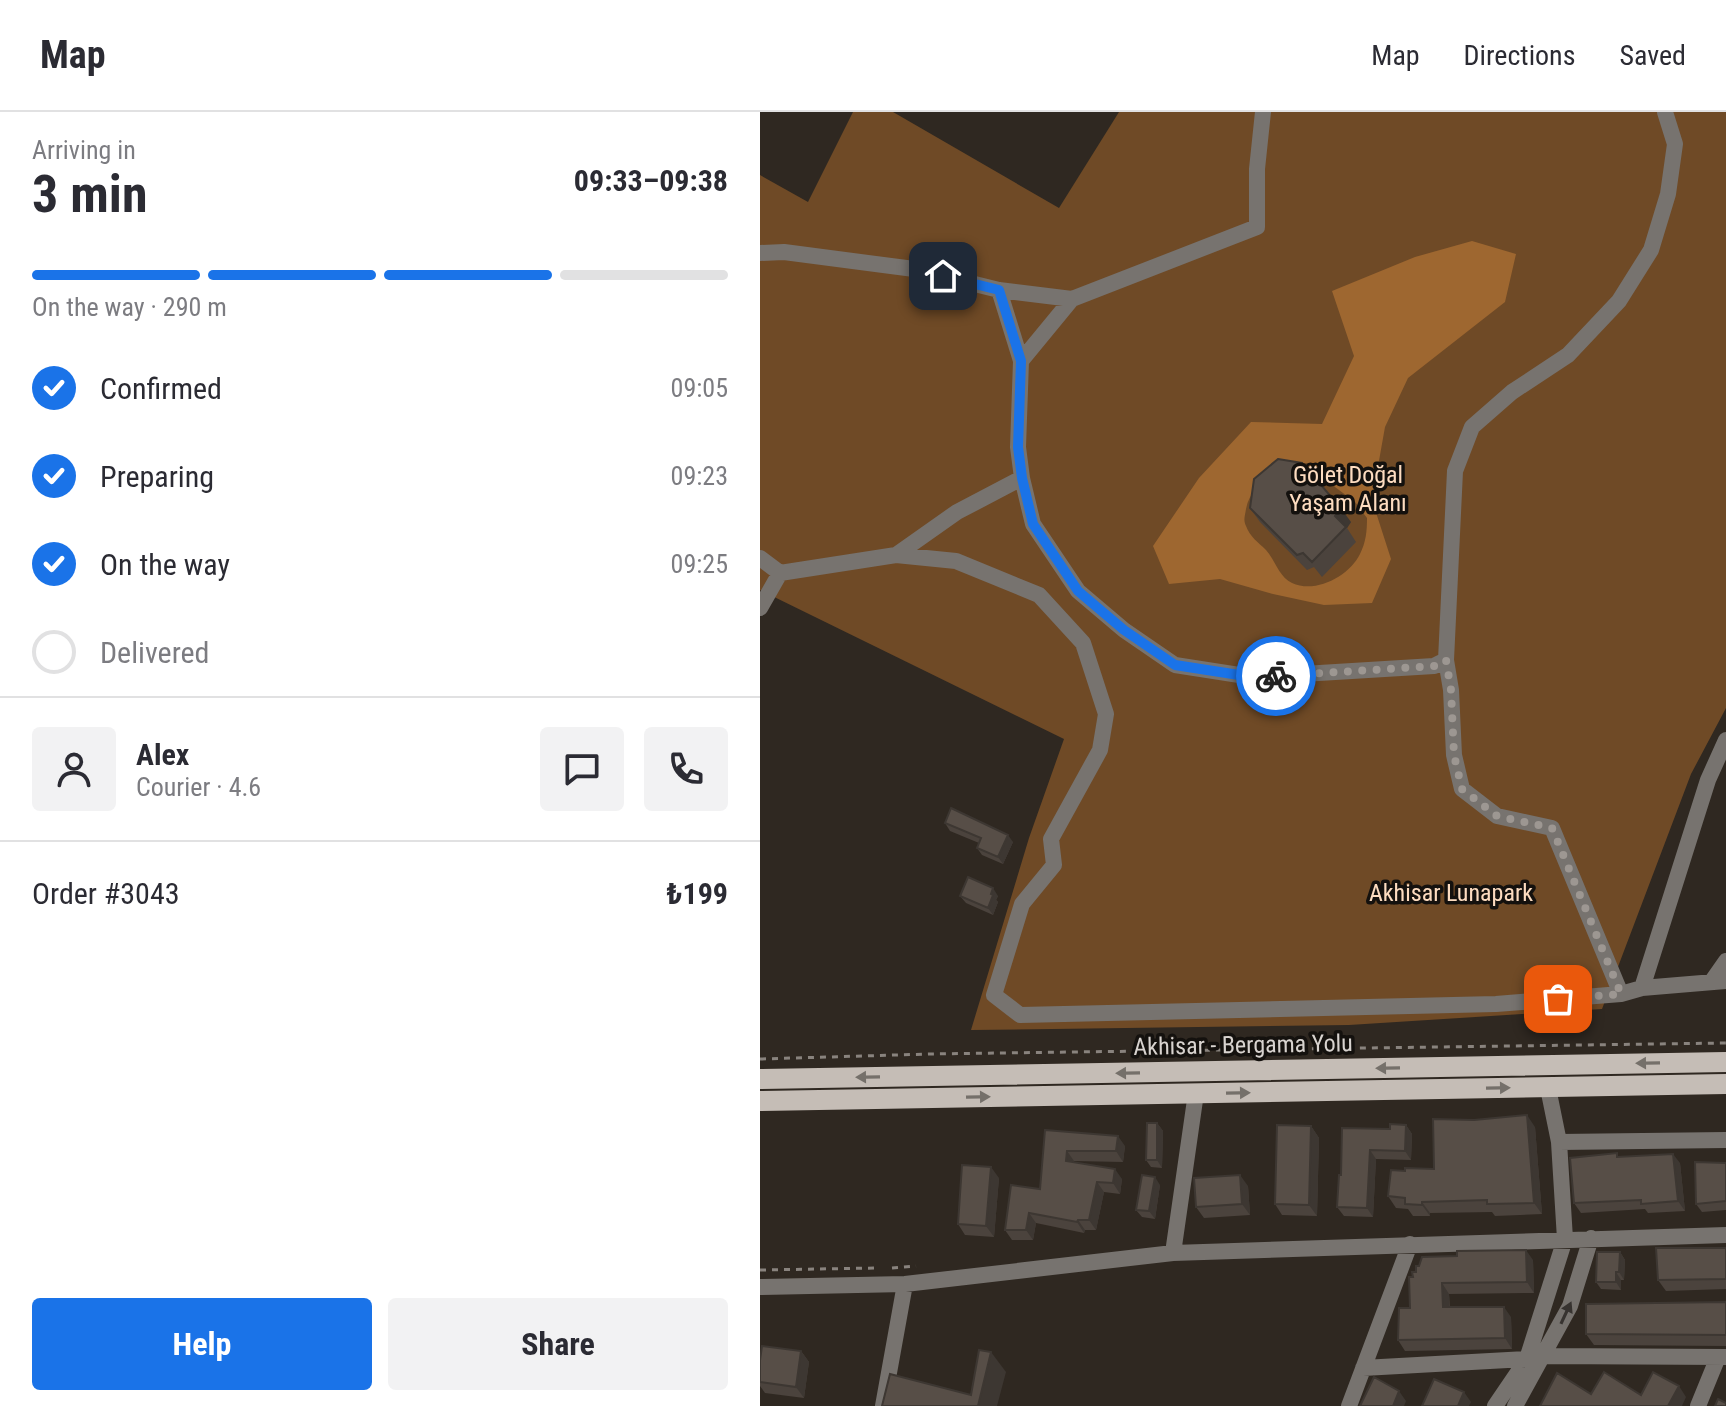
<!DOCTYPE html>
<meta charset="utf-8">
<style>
body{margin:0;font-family:"Roboto Condensed",sans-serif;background:#f2f2f3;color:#2b2b33;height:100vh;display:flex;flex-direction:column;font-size:30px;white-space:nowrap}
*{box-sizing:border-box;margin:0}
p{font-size:26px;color:#7c7c81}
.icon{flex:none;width:44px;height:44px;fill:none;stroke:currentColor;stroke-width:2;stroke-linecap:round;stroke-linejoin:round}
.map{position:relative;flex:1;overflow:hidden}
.details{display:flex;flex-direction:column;background:#fff;width:760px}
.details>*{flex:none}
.pin{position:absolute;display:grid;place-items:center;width:68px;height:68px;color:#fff;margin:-34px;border-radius:16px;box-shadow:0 4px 12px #0006}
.courier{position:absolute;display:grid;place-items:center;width:80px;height:80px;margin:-40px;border:6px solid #1a73e8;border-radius:50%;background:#fff;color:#222;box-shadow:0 2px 10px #0007}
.summary em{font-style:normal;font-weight:700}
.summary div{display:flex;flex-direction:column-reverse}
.summary{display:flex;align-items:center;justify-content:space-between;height:136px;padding:0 32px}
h1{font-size:52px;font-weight:700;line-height:60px}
.bar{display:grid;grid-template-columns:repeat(4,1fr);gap:12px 8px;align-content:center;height:96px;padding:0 32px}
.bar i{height:10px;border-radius:6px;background:#e1e1e2}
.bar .current{background:#1a73e8}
.bar p{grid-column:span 4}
.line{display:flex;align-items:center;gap:20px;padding:0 32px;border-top:2px solid #e1e1e2}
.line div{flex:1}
.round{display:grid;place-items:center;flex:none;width:84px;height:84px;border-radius:8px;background:#f2f2f3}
ol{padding:0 32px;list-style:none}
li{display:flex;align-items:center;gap:24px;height:88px}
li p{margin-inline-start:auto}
li .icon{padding:8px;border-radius:50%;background:#1a73e8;color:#fff;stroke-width:4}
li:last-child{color:#7c7c81}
li i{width:44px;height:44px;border:4px solid #e1e1e2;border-radius:50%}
.primary-button{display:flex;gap:16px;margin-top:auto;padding:16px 32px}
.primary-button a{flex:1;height:92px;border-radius:8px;background:#1a73e8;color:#fff;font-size:32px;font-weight:700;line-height:92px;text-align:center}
.primary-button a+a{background:#f2f2f3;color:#2b2b33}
header{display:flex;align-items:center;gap:48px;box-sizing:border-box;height:112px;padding:0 40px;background:#fff;border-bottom:2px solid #e1e1e2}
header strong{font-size:38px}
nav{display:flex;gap:44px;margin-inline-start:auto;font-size:28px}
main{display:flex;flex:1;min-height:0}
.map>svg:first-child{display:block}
</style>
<header>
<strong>Map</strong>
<nav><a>Map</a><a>Directions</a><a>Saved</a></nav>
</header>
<main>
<section class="details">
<div class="summary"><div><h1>3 min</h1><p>Arriving in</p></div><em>09:33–09:38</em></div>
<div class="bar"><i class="current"></i><i class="current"></i><i class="current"></i><i></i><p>On the way · 290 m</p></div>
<ol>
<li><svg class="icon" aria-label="check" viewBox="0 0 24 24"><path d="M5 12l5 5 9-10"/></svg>Confirmed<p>09:05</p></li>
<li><svg class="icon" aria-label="check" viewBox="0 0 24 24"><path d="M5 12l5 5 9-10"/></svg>Preparing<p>09:23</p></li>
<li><svg class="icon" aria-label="check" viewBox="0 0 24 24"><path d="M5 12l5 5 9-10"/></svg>On the way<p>09:25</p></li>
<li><i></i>Delivered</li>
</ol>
<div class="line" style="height:144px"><a class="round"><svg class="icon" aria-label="person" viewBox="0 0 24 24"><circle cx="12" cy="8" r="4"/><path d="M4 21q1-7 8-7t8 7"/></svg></a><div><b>Alex</b><p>Courier · 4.6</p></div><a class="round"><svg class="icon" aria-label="chat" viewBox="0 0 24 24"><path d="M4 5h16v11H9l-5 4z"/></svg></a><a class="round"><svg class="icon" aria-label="phone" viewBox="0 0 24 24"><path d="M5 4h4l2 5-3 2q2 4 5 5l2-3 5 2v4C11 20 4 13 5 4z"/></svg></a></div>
<div class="line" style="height:104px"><div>Order #3043</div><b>₺199</b></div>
<div class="primary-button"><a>Help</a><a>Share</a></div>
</section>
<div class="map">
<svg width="966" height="1294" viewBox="0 0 966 1294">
<rect width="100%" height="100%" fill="#2f2821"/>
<path fill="#6f4a26" d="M93,0h40l166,96 60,-96h607v596l-35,66 -89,235 -253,16 -378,5 58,-192 35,-99 -304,-149v-415l48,27z"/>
<path fill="#9e6730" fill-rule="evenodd" d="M712,129l44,13 -11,48 -97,76 -23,49 -13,73 19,59 -19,44 -48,2 -51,-11 -53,-15 -51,5 -16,-38 46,-68 52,-56 71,2 32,-68 -22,-65 83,-34zM533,351h20l22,24 20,15 12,16c0,13 -1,24 -7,36 -11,22 -44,40 -68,29 -13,-6 -17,-23 -26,-33 -8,-8 -16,-13 -20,-24 -3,-6 -1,-10 0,-17 5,-25 27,-34 47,-46z"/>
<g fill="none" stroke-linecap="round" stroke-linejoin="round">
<path stroke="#89837e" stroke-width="3" stroke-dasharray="6 6" stroke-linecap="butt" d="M0,947l170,-5 796,-11
M132,1156l24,-2
M0,1158l116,-2"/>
<path stroke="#77736f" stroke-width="16" d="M905,0l10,32 -7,50 -17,56 -32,51 -51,54 -56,37 -40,35 -17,44 -9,189 5,30 3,65 8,34 35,27 55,12 69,166 21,-6 84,-7
M0,141l24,-1 130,17 85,21 73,9 185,-72v-58l6,-57
M239,178l22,71
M312,187l-51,62 -3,86 4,31 11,46 45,67 46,39 51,35 77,12 182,-11 12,-6
M136,443l61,-43 65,-34
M0,446l20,15 116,-18 60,6 83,34 44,48 23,71 -6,36 -49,89 3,26 -32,39 -28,91 26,20 476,-11 125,-10
M0,496l20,-35
M952,869l14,-20
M882,876l66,-208 18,-40
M799,1030l167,-2
M413,1141l23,-160
M0,1175l145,-3 268,-31 553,-18
M784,1244l182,1
M603,1256l164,-9
M123,1294l22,-122
M589,1294l61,-162
M735,1294l32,-47 38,-120 -6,-97 -11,-54
M755,1294l55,-100 21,-68
M938,1294l20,-49"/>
<path stroke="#c5bdb6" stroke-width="20" d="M0,967l966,-17
M0,989l966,-17"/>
</g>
<path fill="#4b433d" d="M490,396l101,14 -4,6 9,14 -34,35 -8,-10 -7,3 -47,-48z
M185,711l68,19 -10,22 -21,-9 -5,-7 2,-5 -29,-12z
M200,784h38l-2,4 2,2 -5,13 -27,-12z
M397,1011l6,8 -1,37 -11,-1 -5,-7z
M646,1013l6,9 -1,26 -35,-1 -3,58 -29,-1 -7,-9 4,-32 49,-46z
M551,1014l8,12 -2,78 -35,-1 -7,-11z
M775,1015l7,87 -47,2 -3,-4 -62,1v3h-17l-5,-7 -12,-1 -8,-12 17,-25 29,-2z
M285,1018l80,16 -2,16 -49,-1v1l48,17 -2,15 -16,-2 -8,38h-11l-1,3 -48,-10 -3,17h-21l-7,-10 35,-41z
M859,1045l61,6 5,48 -37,2 -3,-4 -64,4 -7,-10z
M966,1051v47l-24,2 -6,-8z
M239,1066l-5,59 -29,-2 -7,-11z
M400,1073l-5,34 -13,-2 -6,-7z
M488,1074l2,29 -46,3 -8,-11z
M966,1136v41l-60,2 -8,-11z
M860,1140l5,8 -1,20h-3v10l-20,-1 -5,-7z
M773,1148l1,33 -85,1 1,13 61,10 1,32 -107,2 -7,-11 12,-32 3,-31 6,-11z
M966,1190v44l-132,-1 -8,-11z
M41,1239l8,11 -5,36 -39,-5 -5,-7v-26z"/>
<path fill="#3d3732" d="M580,395l11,15 -4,6 -12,-12z
M248,723l5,7 -10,22 -5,-7z
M233,776l5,8 -2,4 2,2 -5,13 -5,-7z
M767,1003l8,12 7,87 -8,-11z
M397,1011l6,8 -1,37 -5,-8z
M646,1013l6,9 -1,26 -6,-9z
M551,1014l8,12 -2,78 -8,-11z
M358,1024l7,10 -2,16 -7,-11z
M610,1038l6,9 -3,58 -6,-9z
M307,1039l7,10v10l-8,-10z
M913,1042l7,9 5,48 -7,-10z
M231,1055l8,11 -5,59 -8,-11z
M355,1057l7,10 -2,15 -7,-11z
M480,1063l8,11 2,29 -8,-11z
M395,1065l5,8 -5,34 -6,-8z
M337,1070l7,10 -8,38 -7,-10z
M662,1090l8,11v3l-8,-11z
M269,1101l7,10 -3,17 -7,-10z
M318,1108l7,10 -1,3 -7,-11z
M766,1138l7,10 1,33 -7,-11z
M860,1140l5,8 -1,20 -5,-8z
M856,1160l5,8v10l-5,-8z
M682,1171l7,11 1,24 -7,-11z
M744,1195l7,10 1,32 -7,-11z
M41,1239l8,11 -5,36 -8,-11z
M231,1240l15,20 -9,34h-19z
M919,1274l7,11 -4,9h-14z
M639,1279l7,10 -2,5h-11z
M704,1280l7,10 -2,4h-11z"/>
<path fill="#574e47" stroke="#3d3732" stroke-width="2" d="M518,347l24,4 38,44 -5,9 11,11 -34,35 -9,-9 -6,2 -47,-47 4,-29z
M191,696l57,27 -10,22 -21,-9 4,-10 -36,-15z
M208,765l25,11 -2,6 2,1 -5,13 -28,-12z
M767,1003l7,88 -47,1v-4l-65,2v3l-17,-1v-6l-17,-2 3,-26 14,1v-3l29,1 -1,-50 41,1z
M387,1011h10v37h-11z
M630,1012l16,1 -1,26 -35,-1 -3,58 -30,-1 2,-32h2l1,-47 48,1z
M517,1013l34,1 -2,79 -34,-1z
M285,1018l73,6 -2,15h-49l-1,10 49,8 -2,14 -16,-1 -8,38h-11l-1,2 -48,-9 -3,17h-21l6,-45 29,4z
M857,1041v4l56,-3 5,47 -37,3v-4l-67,3 -4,-45z
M935,1050l31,1v38l-30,3z
M202,1053l29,2 -5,59 -28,-2z
M382,1063l13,2 -6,34 -13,-1z
M480,1063l2,29 -46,3 -2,-29z
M896,1136h70v31l-68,1z
M766,1138l1,32 -85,1 1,24h61l1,31 -107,2 1,-32h11l-1,-31h4l-1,-5h4v-6h3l3,-9 35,-1v-5z
M837,1140h23l-1,20h-3v10h-20z
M966,1190v33l-140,-1v-30z
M2,1234l39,5 -5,36 -36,-5v-22z
M219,1238l12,2 -13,54h-96l8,-32 81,21z
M844,1260l37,23 12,-23 26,14 -11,20h-128l17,-33 34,21z
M614,1265l25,14 -6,15h-33z
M674,1267l30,13 -6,14h-36z
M958,1287l8,4v3h-11z"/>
<defs><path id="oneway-solid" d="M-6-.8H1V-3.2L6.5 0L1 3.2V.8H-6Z" transform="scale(2)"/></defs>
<g fill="#75706a">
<use href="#oneway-solid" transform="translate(888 951) rotate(179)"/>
<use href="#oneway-solid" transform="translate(628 956) rotate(179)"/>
<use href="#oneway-solid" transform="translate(368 961) rotate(179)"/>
<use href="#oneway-solid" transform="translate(108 965) rotate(179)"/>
<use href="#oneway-solid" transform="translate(738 976) rotate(-1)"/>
<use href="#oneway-solid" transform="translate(478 981) rotate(-1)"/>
<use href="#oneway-solid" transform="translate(218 985) rotate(-1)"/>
</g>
<use fill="#373330" href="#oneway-solid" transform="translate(806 1201) rotate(-65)"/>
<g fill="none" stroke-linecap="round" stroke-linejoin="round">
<path stroke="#9d9792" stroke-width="8" stroke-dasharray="0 14.4" d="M516,564l158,-10 12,-6 5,30 3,65 8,34 35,27 55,12 69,166 -63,5"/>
<path stroke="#1a73e8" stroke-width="10" d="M183,164l56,14 22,71 -3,86 4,31 11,46 45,67 46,39 51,35 77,12 24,-1"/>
</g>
<g text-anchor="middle" stroke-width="7" stroke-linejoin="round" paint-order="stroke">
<g font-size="24" fill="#fddcc0" stroke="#14110e">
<text x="588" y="371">Gölet Doğal<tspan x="588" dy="28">Yaşam Alanı</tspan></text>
<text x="691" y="789">Akhisar Lunapark</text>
</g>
<g font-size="24" fill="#d8d3cf" stroke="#14110e">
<text transform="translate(483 933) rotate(-1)" y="8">Akhisar - Bergama Yolu</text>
</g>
</g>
</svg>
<div class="pin" style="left:798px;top:887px;background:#ea580c"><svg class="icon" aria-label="bag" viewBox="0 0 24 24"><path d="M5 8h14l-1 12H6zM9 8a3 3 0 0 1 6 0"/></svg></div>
<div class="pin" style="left:183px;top:164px;background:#1f2937"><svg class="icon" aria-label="home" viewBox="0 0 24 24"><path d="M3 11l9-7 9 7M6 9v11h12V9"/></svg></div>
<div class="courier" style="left:516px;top:564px"><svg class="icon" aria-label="bike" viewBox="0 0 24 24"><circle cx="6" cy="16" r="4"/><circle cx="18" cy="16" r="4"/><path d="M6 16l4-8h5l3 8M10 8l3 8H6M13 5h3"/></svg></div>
</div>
</main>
